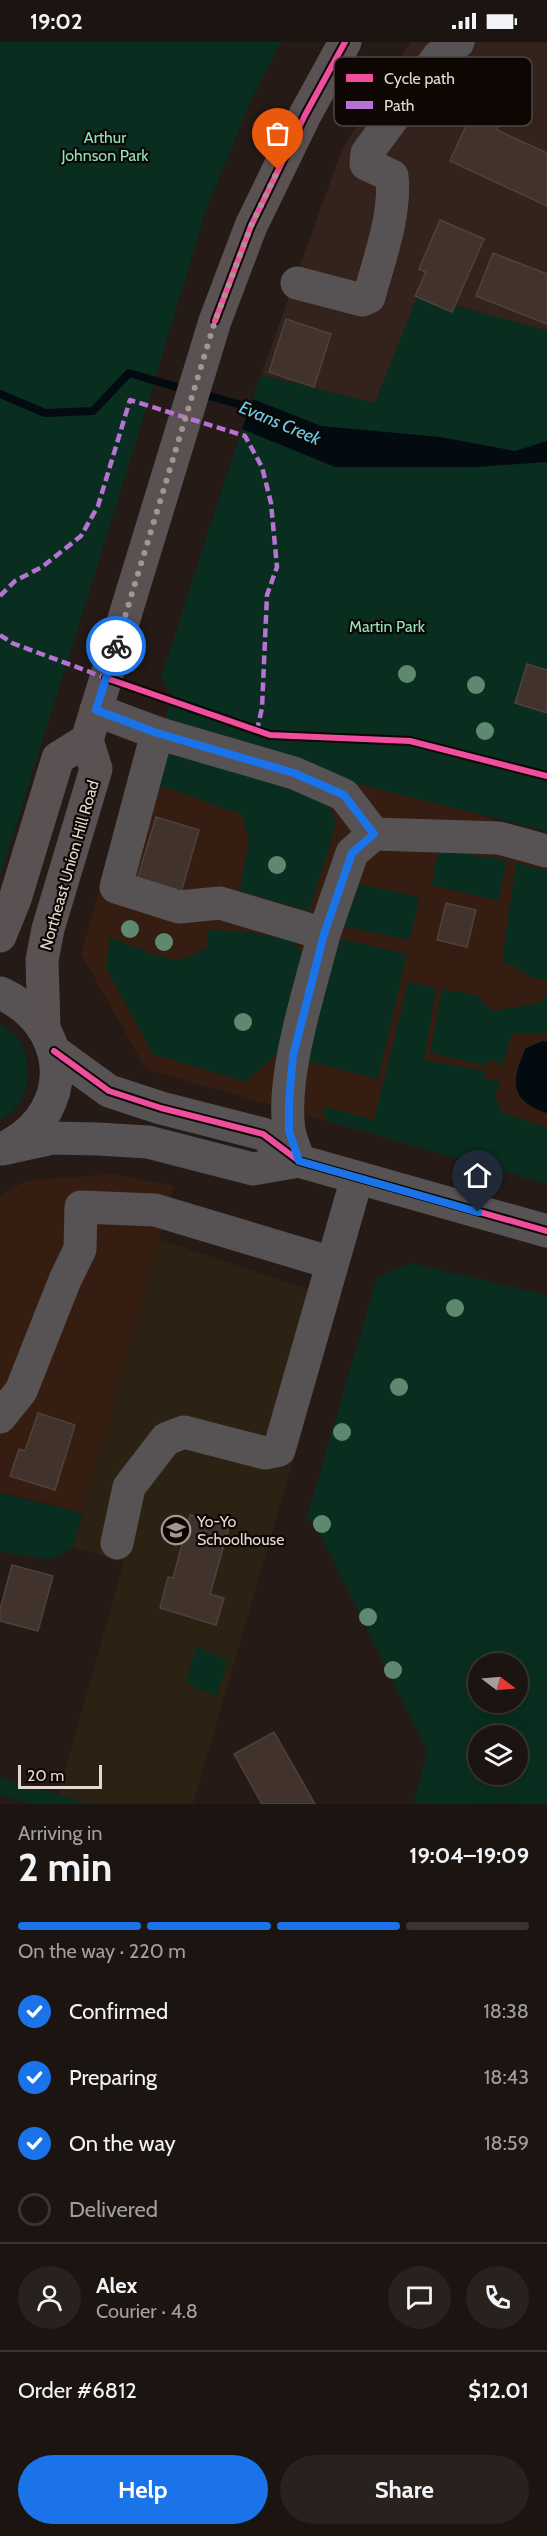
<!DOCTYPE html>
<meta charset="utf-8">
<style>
body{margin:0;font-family:Cabin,sans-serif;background:#29211e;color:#f1f3f6;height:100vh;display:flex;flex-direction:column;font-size:22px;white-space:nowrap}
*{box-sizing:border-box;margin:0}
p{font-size:20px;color:#a09e9f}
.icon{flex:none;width:33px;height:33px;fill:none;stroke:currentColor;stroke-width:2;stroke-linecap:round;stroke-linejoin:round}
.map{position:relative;height:1762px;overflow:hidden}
.side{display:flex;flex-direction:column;background:#1c1410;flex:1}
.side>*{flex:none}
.needle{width:39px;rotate:106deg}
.fabs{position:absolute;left:468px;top:1611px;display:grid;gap:12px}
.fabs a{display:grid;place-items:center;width:60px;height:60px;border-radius:50%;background:#1c1410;box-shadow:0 6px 24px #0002,0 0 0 2px #3a3330;font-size:30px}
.scale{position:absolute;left:18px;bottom:15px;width:84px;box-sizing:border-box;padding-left:6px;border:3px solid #e6d8d1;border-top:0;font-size:16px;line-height:21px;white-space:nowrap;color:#e6d8d1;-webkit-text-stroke:4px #0e0603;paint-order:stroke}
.pin{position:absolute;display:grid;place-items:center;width:51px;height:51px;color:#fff;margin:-62px -26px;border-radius:50% 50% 50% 0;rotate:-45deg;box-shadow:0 0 6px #0007}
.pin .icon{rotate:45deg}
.courier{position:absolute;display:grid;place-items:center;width:60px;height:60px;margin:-30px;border:4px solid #1a73e8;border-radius:50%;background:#fff;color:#222;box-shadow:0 2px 8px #0007}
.headline em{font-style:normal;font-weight:700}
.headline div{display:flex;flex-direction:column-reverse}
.headline{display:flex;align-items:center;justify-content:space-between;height:102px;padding:0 18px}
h1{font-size:39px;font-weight:700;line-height:45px}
.bar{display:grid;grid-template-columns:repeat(4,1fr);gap:9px 6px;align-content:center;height:72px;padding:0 18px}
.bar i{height:8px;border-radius:4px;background:#3a3330}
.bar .selected{background:#1a73e8}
.bar p{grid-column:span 4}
.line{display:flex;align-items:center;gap:15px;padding:0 18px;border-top:2px solid #3a3330}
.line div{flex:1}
.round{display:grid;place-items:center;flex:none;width:63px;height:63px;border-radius:32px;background:#29211e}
ol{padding:0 18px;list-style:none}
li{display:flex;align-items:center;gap:18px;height:66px}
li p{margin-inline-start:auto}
li .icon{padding:6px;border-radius:50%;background:#1a73e8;color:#fff;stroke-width:4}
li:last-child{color:#a09e9f}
li i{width:33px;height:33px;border:3px solid #3a3330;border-radius:50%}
.cta{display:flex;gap:12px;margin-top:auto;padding:12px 18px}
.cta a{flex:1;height:69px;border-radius:36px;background:#1a73e8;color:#fff;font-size:24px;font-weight:700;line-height:69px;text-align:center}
.cta a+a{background:#29211e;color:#f1f3f6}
.status{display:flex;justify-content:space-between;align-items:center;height:42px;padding:0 30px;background:#1c1410;direction:ltr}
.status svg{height:16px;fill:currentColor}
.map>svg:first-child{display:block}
</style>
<div class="status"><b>19:02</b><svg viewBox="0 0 49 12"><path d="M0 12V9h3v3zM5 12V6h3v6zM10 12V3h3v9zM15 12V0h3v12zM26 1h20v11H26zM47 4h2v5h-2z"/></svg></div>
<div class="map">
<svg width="547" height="1762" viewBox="0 0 547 1762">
<rect width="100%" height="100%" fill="#251a15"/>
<path fill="#351d11" d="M151,670l277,85 119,40v347l-401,-115 -65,-115z
M112,1132l62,12 -91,327 -83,-21v-296l25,-15z"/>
<path fill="#33231c" d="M411,0h136v289l-129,-36 -43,108 -114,-28 81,-226z"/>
<path fill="#2c2214" d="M159,1197l181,61 -147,504h-103l-32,-9 66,-233 -51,-15z"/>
<path fill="#092e1f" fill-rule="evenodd" d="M0,0h281l-29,56 -46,112 -74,245 -132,421z
M418,253l129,36v500l-387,-96 13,-41 -4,-2 -8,-15 81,-248 14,5 126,-1 -61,-7 -68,-27 8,-24 114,28z
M166,711l114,28 35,15 17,14 4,15 -27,86 -69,-20 9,-54 -8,-23 -86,-30z
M440,808l67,10 -9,41 -66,-16 2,-17z
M516,821l31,8v110l-18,-5 -27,-16z
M356,841l63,14 -9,43 -72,-15z
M208,888l40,2 46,9 12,19 -21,87 -39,35 -93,-28 -47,-86 4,-31 40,16 28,8 30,-14z
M332,895l75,17 -29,125 -74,-19z
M408,940l28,6 -12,72 61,11 -1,7 17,4 -6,12 7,18 45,16v56l-220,-63 -5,-15 52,14z
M442,947l34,6 17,16 47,-8 7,-10v40l-35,1 -9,30 -15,-4 -2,6 -56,-13z
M0,982c6,4 15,9 18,15 17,25 12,68 -18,81z
M409,1221l138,32v509h-134l15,-52 -113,-228 -9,-4 71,-242zM478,1622h40v38h-40zM478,1694h40v38h-40z
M0,1451l83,20 -10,34 -23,13 -50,-8z
M197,1604l30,15 -10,35 -32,-13z
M0,1735l90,27h-59l-31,-9z"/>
<path fill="#030b10" d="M253,357l68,27 119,11 75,14 32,-10v21l-71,5h-141l-93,-38z
M543,999l4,1v71c-38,-12 -36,-33 -21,-65z"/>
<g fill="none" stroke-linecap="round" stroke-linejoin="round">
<path stroke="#030b10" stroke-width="8" d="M199,351l60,17
M0,352l45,19 48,-2 36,-38 58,17"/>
</g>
<path fill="#41332c" stroke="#4c423e" stroke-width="1.5" d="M475,64l27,13 -5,11 50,23v53l-97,-45z
M440,178l44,19 -32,73 -37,-16 11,-24 -7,-3z
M493,211l54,21v50l-71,-28z
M286,277l45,15 -17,53 -45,-15z
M527,622l20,6v43l-32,-10z
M156,775l43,13 -19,66 -44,-13z
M446,861l30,7 -9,37 -30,-7z
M38,1371l37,12 -20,65 -45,-14 9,-27 6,2z
M190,1473l40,9 -20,70 14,4 -8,27 -56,-17 8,-31 5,1z
M12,1523l41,11 -15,55 -38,-10v-12z
M274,1690l41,72h-53l-28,-50z"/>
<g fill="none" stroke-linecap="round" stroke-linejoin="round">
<path stroke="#575354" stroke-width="33" d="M297,241l65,17 7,-3c10,-38 27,-81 23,-121l-26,-12 1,-11 71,-96 20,-15
M96,668l61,23 -41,154 63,20 41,-4 104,31c-14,55 -43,141 -35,196 2,11 7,21 10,31
M157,691l137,40 50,22 30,39
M324,892l28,-81 22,-19 125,4 48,13
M0,951c69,30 77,115 10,152
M54,1009l55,40 52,17 102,26 36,27 248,70
M3,1107l50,-11 45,1 50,3 105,27 46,-8
M0,1375l21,-26 44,-111 15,-31 1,-42 74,3 177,53
M117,1501l12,-56 37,-48 18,-7 81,21 14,-3 78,-272"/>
<path stroke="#5a5252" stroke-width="33" d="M0,894l15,-37 43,-141 29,-18
M44,985l-2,-67 6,-31 48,-160 -9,-29 128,-419 36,-95 54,-111 40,-73"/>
<path stroke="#b673d3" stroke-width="4.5" stroke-dasharray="9 4.5" stroke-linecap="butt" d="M0,554l15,-15 27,-14 39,-31 17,-30 32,-106 115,36 17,31 9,36 6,64 -10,28 -5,113 -5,22
M0,593l12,8 94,35"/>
<g stroke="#0e0603" stroke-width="10">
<path id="cycleway" d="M215,279l36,-95 54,-111 40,-73
M106,636l164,57 140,6 137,35
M54,1009l55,40 52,17 102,26 36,27 248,70"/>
</g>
<use href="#cycleway" stroke="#ef4d9e" stroke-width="6"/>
</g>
<g fill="#5e8970">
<circle cx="407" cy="632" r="9"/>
<circle cx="476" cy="643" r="9"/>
<circle cx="485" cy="689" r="9"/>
<circle cx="277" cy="823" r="9"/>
<circle cx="130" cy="887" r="9"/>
<circle cx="164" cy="900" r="9"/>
<circle cx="243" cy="980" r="9"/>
<circle cx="455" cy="1266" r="9"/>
<circle cx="399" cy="1345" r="9"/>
<circle cx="342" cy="1390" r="9"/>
<circle cx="322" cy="1482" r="9"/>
<circle cx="368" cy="1575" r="9"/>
<circle cx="393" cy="1628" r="9"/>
</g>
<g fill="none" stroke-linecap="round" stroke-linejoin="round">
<path stroke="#a2968f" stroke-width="6" stroke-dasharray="0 10.8" d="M116,604l99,-325 36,-95 27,-56"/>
<path stroke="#1a73e8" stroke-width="8" d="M116,604l-20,64 61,23 137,40 50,22 30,39 -22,19 -28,81 -31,122 -4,45v30l10,30 179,51"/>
</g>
<defs>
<g id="school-ring" transform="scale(1.5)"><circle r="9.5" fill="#0e0603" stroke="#a2968f" stroke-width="1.5"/><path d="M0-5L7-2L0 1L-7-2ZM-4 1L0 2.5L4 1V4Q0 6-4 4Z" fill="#a2968f"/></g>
</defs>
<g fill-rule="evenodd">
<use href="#school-ring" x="176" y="1488"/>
</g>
<g text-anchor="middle" stroke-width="4.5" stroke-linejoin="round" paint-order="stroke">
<g font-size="16" fill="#8ce4bb" stroke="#0e0603">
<text x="105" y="101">Arthur<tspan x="105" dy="18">Johnson Park</tspan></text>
<text x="387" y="590">Martin Park</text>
</g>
<g font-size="16" fill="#e6d8d1" stroke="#0e0603">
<text transform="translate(69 823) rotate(-74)" y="6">Northeast Union Hill Road</text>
</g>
<g font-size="16" fill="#e6d8d1" stroke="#0e0603" text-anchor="start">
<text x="197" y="1485">Yo-Yo<tspan x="197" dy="18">Schoolhouse</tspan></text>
</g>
<g font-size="18" font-style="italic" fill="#6bceef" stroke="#0e0603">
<text transform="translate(280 381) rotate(23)" y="6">Evans Creek</text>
</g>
</g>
<rect x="334" y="15" width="198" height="69" rx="9" fill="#0e0603" stroke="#4f4541" stroke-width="1.5"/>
<rect x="346" y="32" width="27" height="8" fill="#ef4d9e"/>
<rect x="346" y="59" width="27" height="8" fill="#b673d3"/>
<g font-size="16" fill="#e6d8d1">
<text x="384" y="42">Cycle path</text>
<text x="384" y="69">Path</text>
</g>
</svg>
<div class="fabs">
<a><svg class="needle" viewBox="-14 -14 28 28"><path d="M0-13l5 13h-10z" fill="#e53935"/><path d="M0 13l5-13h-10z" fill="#a09e9f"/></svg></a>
<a><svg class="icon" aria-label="layers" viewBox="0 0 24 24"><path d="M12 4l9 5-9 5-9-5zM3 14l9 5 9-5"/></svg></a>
</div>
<div class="scale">20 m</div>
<div class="pin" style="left:278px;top:128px;background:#ea580c"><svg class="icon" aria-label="bag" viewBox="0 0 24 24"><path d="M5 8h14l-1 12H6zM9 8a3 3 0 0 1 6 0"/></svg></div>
<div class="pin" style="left:478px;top:1170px;background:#1f2937"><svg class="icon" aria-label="home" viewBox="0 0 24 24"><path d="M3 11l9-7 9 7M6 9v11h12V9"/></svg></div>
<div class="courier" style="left:116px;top:604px"><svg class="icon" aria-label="bike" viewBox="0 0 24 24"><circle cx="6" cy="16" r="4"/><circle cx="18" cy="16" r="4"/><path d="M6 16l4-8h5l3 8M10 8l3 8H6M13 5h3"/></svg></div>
</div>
<section class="side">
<div class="headline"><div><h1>2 min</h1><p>Arriving in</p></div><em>19:04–19:09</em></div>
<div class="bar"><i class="selected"></i><i class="selected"></i><i class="selected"></i><i></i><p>On the way · 220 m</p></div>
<ol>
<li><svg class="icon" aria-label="check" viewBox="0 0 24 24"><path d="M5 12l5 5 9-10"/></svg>Confirmed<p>18:38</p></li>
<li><svg class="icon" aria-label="check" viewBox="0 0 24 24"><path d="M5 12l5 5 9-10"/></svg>Preparing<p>18:43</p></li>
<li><svg class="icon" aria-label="check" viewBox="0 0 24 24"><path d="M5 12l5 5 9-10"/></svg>On the way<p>18:59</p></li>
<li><i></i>Delivered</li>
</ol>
<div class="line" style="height:108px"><a class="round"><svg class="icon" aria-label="person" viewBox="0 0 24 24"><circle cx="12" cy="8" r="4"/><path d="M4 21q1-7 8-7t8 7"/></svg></a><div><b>Alex</b><p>Courier · 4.8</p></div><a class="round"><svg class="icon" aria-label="chat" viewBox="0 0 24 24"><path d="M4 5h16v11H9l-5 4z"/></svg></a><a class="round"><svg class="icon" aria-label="phone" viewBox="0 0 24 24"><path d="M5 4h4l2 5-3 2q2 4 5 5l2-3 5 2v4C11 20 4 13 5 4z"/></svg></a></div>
<div class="line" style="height:78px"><div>Order #6812</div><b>$12.01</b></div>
<div class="cta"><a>Help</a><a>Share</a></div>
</section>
